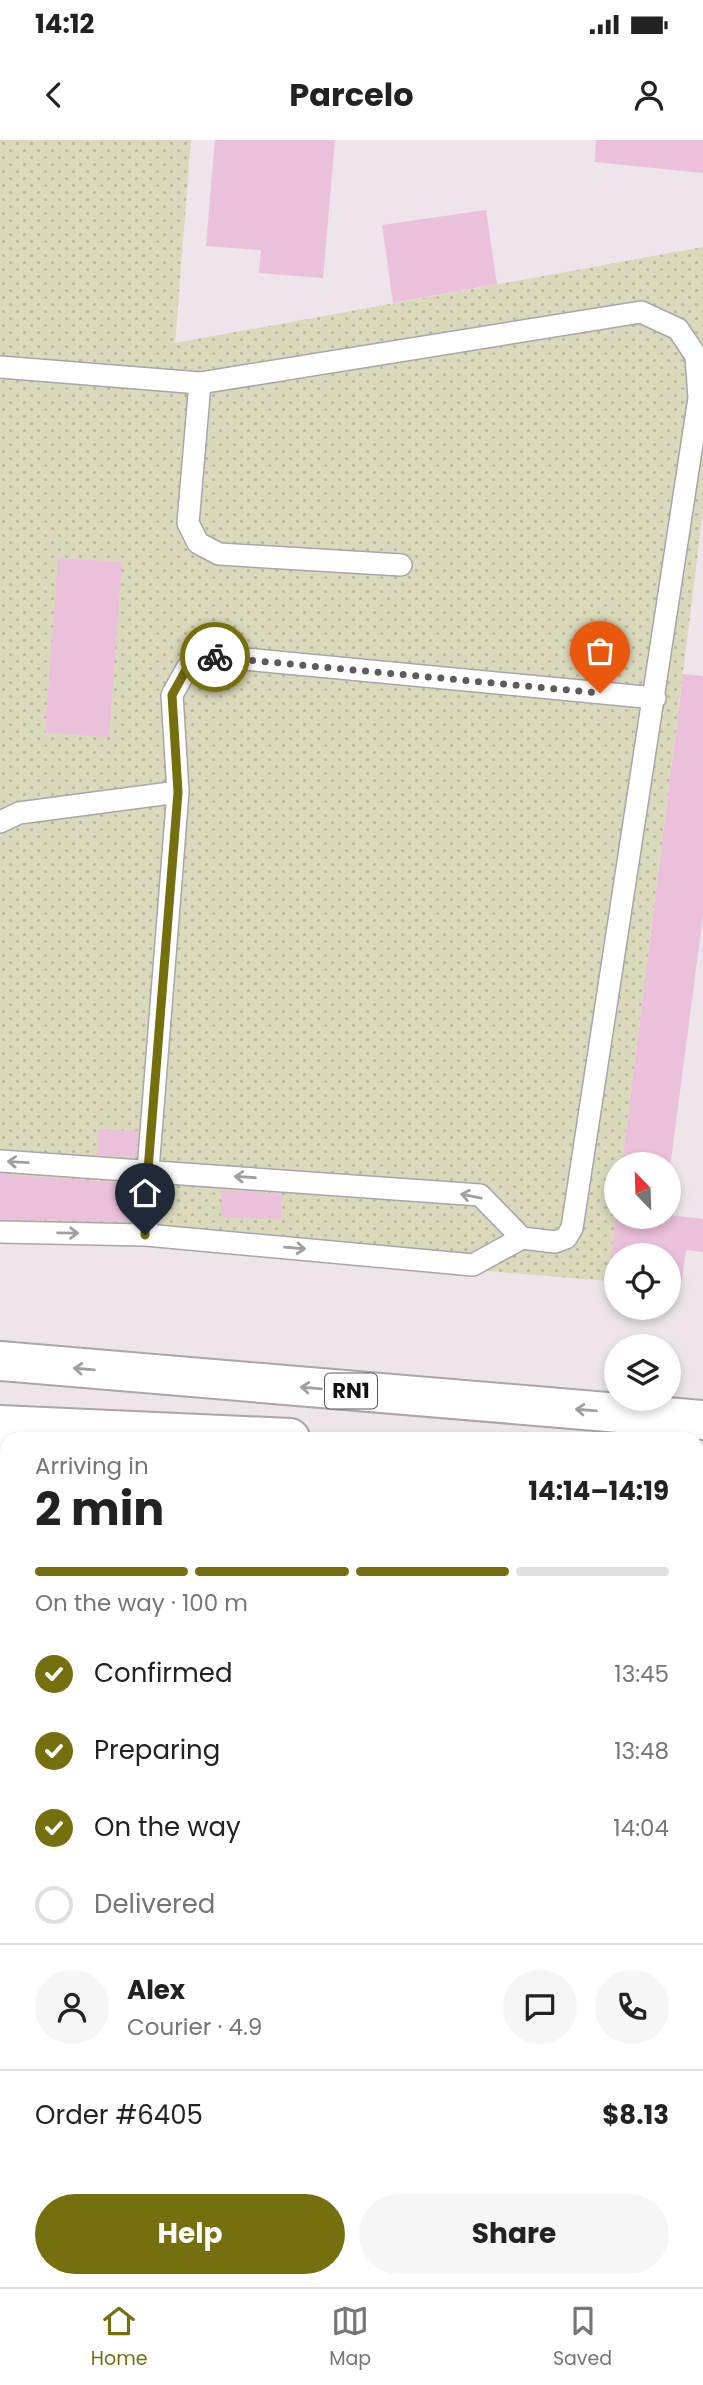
<!DOCTYPE html>
<meta charset="utf-8">
<style>
body{margin:0;font-family:Poppins,sans-serif;background:#f6f6f6;color:#222;height:100vh;display:flex;flex-direction:column;font-size:26px;white-space:nowrap}
*{box-sizing:border-box;margin:0}
p{font-size:23px;color:#767676}
.icon{flex:none;width:38px;height:38px;fill:none;stroke:currentColor;stroke-width:2;stroke-linecap:round;stroke-linejoin:round}
.map{position:relative;flex:1;overflow:hidden}
.panel{position:absolute;left:0px;top:1292px;width:704px;height:856px;display:flex;flex-direction:column;background:#fff;border-radius:21px 21px 0 0;box-shadow:0 4px 10px #0003}
.panel>*{flex:none}
.needle{width:46px;rotate:337deg}
.controls{position:absolute;left:604px;top:1012px;display:grid;gap:14px}
.controls a{display:grid;place-items:center;width:77px;height:77px;border-radius:50%;background:#fff;box-shadow:0 4px 10px #0003;font-size:35px}
.pin{position:absolute;display:grid;place-items:center;width:60px;height:60px;color:#fff;margin:-72px -30px;border-radius:50% 50% 50% 0;rotate:-45deg;box-shadow:0 0 7px #0007}
.pin .icon{rotate:45deg}
.courier{position:absolute;display:grid;place-items:center;width:70px;height:70px;margin:-35px;border:5px solid #766f0e;border-radius:50%;background:#fff;color:#222;box-shadow:0 2px 9px #0007}
.overview em{font-style:normal;font-weight:700}
.overview div{display:flex;flex-direction:column-reverse}
.overview{display:flex;align-items:center;justify-content:space-between;height:119px;padding:0 35px}
h1{font-size:46px;font-weight:700;line-height:52px}
.bar{display:grid;grid-template-columns:repeat(4,1fr);gap:10px 7px;align-content:center;height:84px;padding:0 35px}
.bar i{height:9px;border-radius:5px;background:#e0e0e0}
.bar .selected{background:#766f0e}
.bar p{grid-column:span 4}
.line{display:flex;align-items:center;gap:18px;padding:0 35px;border-top:2px solid #e0e0e0}
.line div{flex:1}
.round{display:grid;place-items:center;flex:none;width:74px;height:74px;border-radius:37px;background:#f6f6f6}
ol{padding:0 35px;list-style:none}
li{display:flex;align-items:center;gap:21px;height:77px}
li p{margin-inline-start:auto}
li .icon{padding:7px;border-radius:50%;background:#766f0e;color:#fff;stroke-width:4}
li:last-child{color:#767676}
li i{width:38px;height:38px;border:4px solid #e0e0e0;border-radius:50%}
.button{display:flex;gap:14px;margin-top:auto;padding:14px 35px}
.button a{flex:1;height:80px;border-radius:42px;background:#766f0e;color:#fff;font-size:28px;font-weight:700;line-height:80px;text-align:center}
.button a+a{background:#f6f6f6;color:#222}
.status{display:flex;justify-content:space-between;align-items:center;height:49px;padding:0 35px;background:#fff;direction:ltr}
.status svg{height:19px;fill:currentColor}
header{display:flex;justify-content:space-between;align-items:center;height:91px;padding:0 35px;background:#fff;font-size:32px;font-weight:700}
.menu{display:flex;justify-content:space-around;align-items:center;height:98px;border-top:2px solid #e0e0e0;background:#fff;font-size:19px;color:#767676}
.menu a{display:grid;justify-items:center;gap:4px}
.menu .selected{color:#766f0e}
.map>svg:first-child{display:block}
</style>
<div class="status"><b>14:12</b><svg viewBox="0 0 49 12"><path d="M0 12V9h3v3zM5 12V6h3v6zM10 12V3h3v9zM15 12V0h3v12zM26 1h20v11H26zM47 4h2v5h-2z"/></svg></div>
<header><svg class="icon" aria-label="back" viewBox="0 0 24 24"><path d="M15 5l-7 7 7 7"/></svg>Parcelo<svg class="icon" aria-label="person" viewBox="0 0 24 24"><circle cx="12" cy="8" r="4"/><path d="M4 21q1-7 8-7t8 7"/></svg></header>
<div class="map">
<svg width="703" height="2147" viewBox="0 0 703 2147">
<defs>
<pattern id="industrial-grid" width="8" height="8" patternUnits="userSpaceOnUse" patternTransform="scale(1.75)"><rect width="8" height="8" fill="#e5d6df"/><path d="M0 4h8M4 0v8" fill="none" stroke="#c4b7be"/></pattern>
<pattern id="grass-dots" width="8" height="8" patternUnits="userSpaceOnUse" patternTransform="scale(1.75)"><rect width="8" height="8" fill="#dad9bb"/><path d="M2 2h.1M6 6h.1" fill="none" stroke="#bab9a0" stroke-width="1.8" stroke-linecap="round"/></pattern>
</defs>
<rect width="100%" height="100%" fill="#ede5e9"/>
<path fill="url(#industrial-grid)" d="M0,1526l7,1v613h689l1,-561h6v568h-703z"/>
<path fill="url(#grass-dots)" d="M0,0h191l-16,203 528,-96v264l-81,653h-6v49l-8,68 -456,-38 -152,-11z
M0,1354h7v173l-7,-1z
M696,1402l7,1v176h-7z"/>
<path fill="#ebc0da" d="M215,0h120l-12,138 -64,-5 2,-23 -55,-4z
M596,0h107v33l-108,-11z
M486,70l11,74 -104,19 -11,-78z
M58,418l64,4 -13,175 -64,-4z
M683,534l20,2v240l-35,267v-19h-46z
M99,989l39,2 -2,26 -39,-2z
M0,1034l134,10 -1,38 -133,-3z
M222,1050l60,4 -1,25 -60,-2z
M616,1073v3l52,-1 35,4v33l-17,-2 -5,37 -13,-1v-31h-52v27l-8,-1z"/>
<g fill="none" stroke-linecap="round" stroke-linejoin="round">
<g stroke="#aca4a8" stroke-width="24">
<path id="lane" d="M0,227l200,16 -12,140 10,20 21,11 182,11
M0,682l19,-9 159,-21
M0,1021l480,34 42,43
M0,1092l146,3 327,30 49,-27 33,4 11,-4 6,-10 127,-830 -3,-42 -18,-27 -37,-17 -441,71
M146,1095l2,-65 30,-378 -6,-97 15,-27 26,-12 442,42"/>
</g>
<g stroke="#aca4a8" stroke-width="42">
<path id="street" d="M0,1311h7
M696,1366l7,1
M0,1496l7,1
M696,1543h7"/>
</g>
<g stroke="#aca4a8" stroke-width="42">
<path id="primary" d="M0,1221l703,59
M0,1285l290,13
M696,1330h7"/>
</g>
<use href="#lane" stroke="#fff" stroke-width="21"/>
<use href="#street" stroke="#fff" stroke-width="38"/>
<use href="#primary" stroke="#fff" stroke-width="38"/>
</g>
<defs><path id="oneway-shaft" d="M-6 0H5M1.5-3L5.5 0L1.5 3" fill="none" stroke-width="1.6" stroke-linecap="round" stroke-linejoin="round" transform="scale(1.75)"/></defs>
<g stroke="#a1a0a0">
<use href="#oneway-shaft" transform="translate(18 1022) rotate(-177)"/>
<use href="#oneway-shaft" transform="translate(245 1037) rotate(-176)"/>
<use href="#oneway-shaft" transform="translate(471 1056) rotate(-169)"/>
<use href="#oneway-shaft" transform="translate(68 1093) rotate(1)"/>
<use href="#oneway-shaft" transform="translate(295 1108) rotate(5)"/>
<use href="#oneway-shaft" transform="translate(84 1229) rotate(-175)"/>
<use href="#oneway-shaft" transform="translate(311 1248) rotate(-175)"/>
<use href="#oneway-shaft" transform="translate(586 1270) rotate(-175)"/>
</g>
<g fill="none" stroke-linecap="round" stroke-linejoin="round">
<path stroke="#5f5b5d" stroke-width="7" stroke-dasharray="0 12.6" d="M215,517l385,36"/>
<path stroke="#766f0e" stroke-width="9" d="M145,1095l3,-65 30,-378 -6,-97 15,-27 28,-11"/>
</g>
<g text-anchor="middle" stroke-width="5" stroke-linejoin="round" paint-order="stroke">
<rect fill="#fff" stroke="#5a5859" stroke-width="2" x="325" y="1233.5" width="52" height="35" rx="5"/>
<g font-size="21" font-weight="bold" fill="#131112">
<text x="351" y="1258">RN1</text>
</g>
</g>
</svg>
<div class="controls">
<a><svg class="needle" viewBox="-14 -14 28 28"><path d="M0-13l5 13h-10z" fill="#e53935"/><path d="M0 13l5-13h-10z" fill="#767676"/></svg></a>
<a><svg class="icon" aria-label="locate" viewBox="0 0 24 24"><circle cx="12" cy="12" r="6"/><path d="M12 2v4M12 18v4M2 12h4M18 12h4"/></svg></a>
<a><svg class="icon" aria-label="layers" viewBox="0 0 24 24"><path d="M12 4l9 5-9 5-9-5zM3 14l9 5 9-5"/></svg></a>
</div>
<div class="pin" style="left:600px;top:553px;background:#ea580c"><svg class="icon" aria-label="bag" viewBox="0 0 24 24"><path d="M5 8h14l-1 12H6zM9 8a3 3 0 0 1 6 0"/></svg></div>
<div class="pin" style="left:145px;top:1095px;background:#1f2937"><svg class="icon" aria-label="home" viewBox="0 0 24 24"><path d="M3 11l9-7 9 7M6 9v11h12V9"/></svg></div>
<div class="courier" style="left:215px;top:517px"><svg class="icon" aria-label="bike" viewBox="0 0 24 24"><circle cx="6" cy="16" r="4"/><circle cx="18" cy="16" r="4"/><path d="M6 16l4-8h5l3 8M10 8l3 8H6M13 5h3"/></svg></div>
<section class="panel">
<div class="overview"><div><h1>2 min</h1><p>Arriving in</p></div><em>14:14–14:19</em></div>
<div class="bar"><i class="selected"></i><i class="selected"></i><i class="selected"></i><i></i><p>On the way · 100 m</p></div>
<ol>
<li><svg class="icon" aria-label="check" viewBox="0 0 24 24"><path d="M5 12l5 5 9-10"/></svg>Confirmed<p>13:45</p></li>
<li><svg class="icon" aria-label="check" viewBox="0 0 24 24"><path d="M5 12l5 5 9-10"/></svg>Preparing<p>13:48</p></li>
<li><svg class="icon" aria-label="check" viewBox="0 0 24 24"><path d="M5 12l5 5 9-10"/></svg>On the way<p>14:04</p></li>
<li><i></i>Delivered</li>
</ol>
<div class="line" style="height:126px"><a class="round"><svg class="icon" aria-label="person" viewBox="0 0 24 24"><circle cx="12" cy="8" r="4"/><path d="M4 21q1-7 8-7t8 7"/></svg></a><div><b>Alex</b><p>Courier · 4.9</p></div><a class="round"><svg class="icon" aria-label="chat" viewBox="0 0 24 24"><path d="M4 5h16v11H9l-5 4z"/></svg></a><a class="round"><svg class="icon" aria-label="phone" viewBox="0 0 24 24"><path d="M5 4h4l2 5-3 2q2 4 5 5l2-3 5 2v4C11 20 4 13 5 4z"/></svg></a></div>
<div class="line" style="height:91px"><div>Order #6405</div><b>$8.13</b></div>
<div class="button"><a>Help</a><a>Share</a></div>
</section>
</div>
<nav class="menu">
<a class="selected"><svg class="icon" aria-label="home" viewBox="0 0 24 24"><path d="M3 11l9-7 9 7M6 9v11h12V9"/></svg>Home</a>
<a><svg class="icon" aria-label="map" viewBox="0 0 24 24"><path d="M3 6l6-2 6 2 6-2v14l-6 2-6-2-6 2zM9 4v14M15 6v14"/></svg>Map</a>
<a><svg class="icon" aria-label="saved" viewBox="0 0 24 24"><path d="M7 4h10v16l-5-4-5 4z"/></svg>Saved</a>
</nav>
